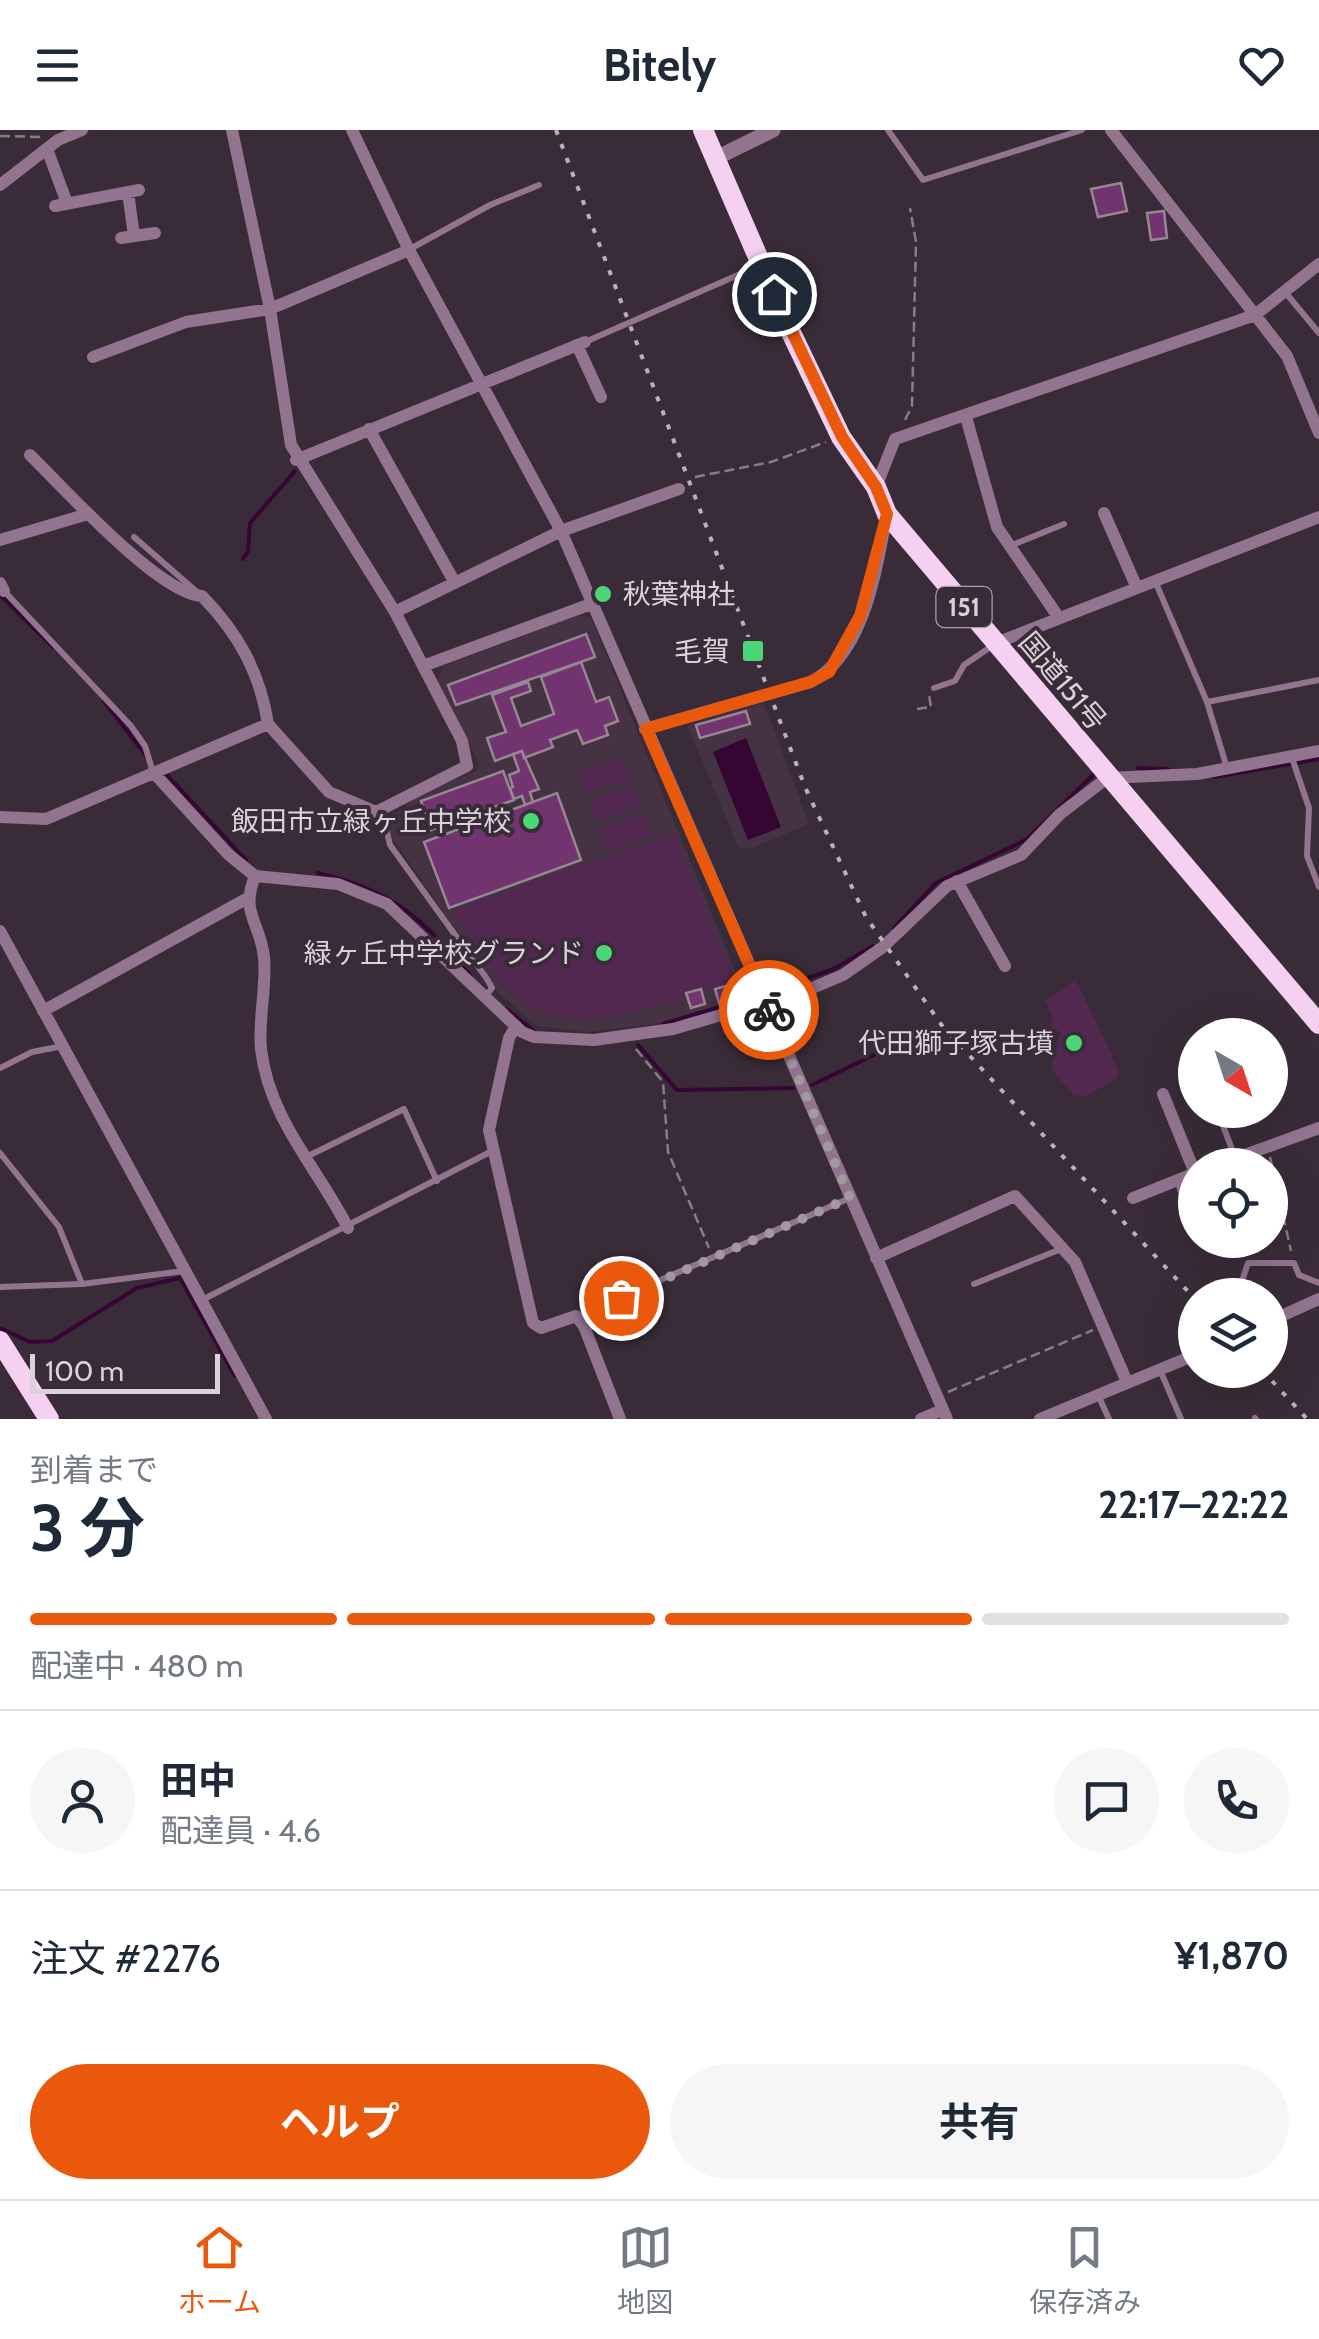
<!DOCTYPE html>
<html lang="ja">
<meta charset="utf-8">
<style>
body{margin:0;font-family:Cabin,"Noto Sans JP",sans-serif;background:#f6f6f7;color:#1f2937;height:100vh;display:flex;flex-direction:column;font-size:38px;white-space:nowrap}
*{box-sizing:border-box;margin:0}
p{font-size:32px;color:#747a83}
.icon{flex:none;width:55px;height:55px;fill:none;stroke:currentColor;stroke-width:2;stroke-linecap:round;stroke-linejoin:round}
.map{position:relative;height:1289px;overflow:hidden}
.details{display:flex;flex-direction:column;background:#fff;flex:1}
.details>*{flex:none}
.needle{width:65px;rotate:141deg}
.controls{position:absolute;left:1178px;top:888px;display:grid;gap:20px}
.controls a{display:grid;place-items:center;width:110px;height:110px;border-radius:50%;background:#fff;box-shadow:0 10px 40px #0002;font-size:50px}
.scale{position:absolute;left:30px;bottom:25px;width:190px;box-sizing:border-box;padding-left:10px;border:5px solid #dbd2d9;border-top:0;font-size:28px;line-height:35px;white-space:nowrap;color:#dbd2d9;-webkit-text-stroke:8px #392c38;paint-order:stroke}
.pin{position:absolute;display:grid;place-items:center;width:85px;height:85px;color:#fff;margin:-42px;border:5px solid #fff;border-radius:50%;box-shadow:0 2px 10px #0007}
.courier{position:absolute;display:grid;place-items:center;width:100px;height:100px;margin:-50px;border:8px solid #ea580c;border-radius:50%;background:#fff;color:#222;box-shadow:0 2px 12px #0007}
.overview em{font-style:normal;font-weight:700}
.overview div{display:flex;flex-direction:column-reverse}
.overview{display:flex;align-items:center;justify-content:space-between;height:170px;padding:0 30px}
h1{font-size:65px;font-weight:700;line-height:75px}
.bar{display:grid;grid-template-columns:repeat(4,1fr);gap:15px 10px;align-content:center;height:120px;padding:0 30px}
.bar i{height:12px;border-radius:8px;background:#e0e1e3}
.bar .selected{background:#ea580c}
.bar p{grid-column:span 4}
.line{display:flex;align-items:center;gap:25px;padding:0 30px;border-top:2px solid #e0e1e3}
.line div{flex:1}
.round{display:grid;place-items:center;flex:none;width:105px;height:105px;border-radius:52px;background:#f6f6f7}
.action{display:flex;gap:20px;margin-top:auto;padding:20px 30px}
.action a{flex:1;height:115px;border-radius:60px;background:#ea580c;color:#fff;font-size:40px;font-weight:700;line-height:115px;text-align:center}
.action a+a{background:#f6f6f7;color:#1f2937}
header{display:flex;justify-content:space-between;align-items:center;height:130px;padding:0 30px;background:#fff;font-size:45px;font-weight:700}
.tabs{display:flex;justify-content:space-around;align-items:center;height:140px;border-top:2px solid #e0e1e3;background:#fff;font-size:28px;color:#747a83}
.tabs a{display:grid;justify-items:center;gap:5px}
.tabs .selected{color:#ea580c}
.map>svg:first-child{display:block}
</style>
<header><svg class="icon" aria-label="menu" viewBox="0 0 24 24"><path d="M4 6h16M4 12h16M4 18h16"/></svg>Bitely<svg class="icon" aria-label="heart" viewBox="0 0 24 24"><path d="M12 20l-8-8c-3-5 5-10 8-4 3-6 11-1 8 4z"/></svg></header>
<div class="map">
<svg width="1319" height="1289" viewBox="0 0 1319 1289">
<rect width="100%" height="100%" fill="#392c38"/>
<path fill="#453243" d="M579,485l12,3 156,382 -99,25 -62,7 -49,-6 -38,-33 -112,-163 1,-11 37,-28 51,-20 3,-7 -41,-83 5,-15z
M764,573l45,121 -57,24h-13l-52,-123z"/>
<path fill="#532850" d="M623,628l6,20 -42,15 -8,-20z
M633,656l7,20 -43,15 -7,-20z
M643,684l8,21 -43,16 -8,-22z
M675,704l60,147c-66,19 -160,67 -219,15 -25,-22 -44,-59 -64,-86z
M1076,850l43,91 -2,7 -30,18 -14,-1 -22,-26 9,-37 -9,-5 1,-11 -7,-15z"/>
<path fill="#350633" d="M746,608l35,89 -33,13 -35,-88z"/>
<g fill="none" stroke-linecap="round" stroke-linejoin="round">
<path stroke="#350633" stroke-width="4" d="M243,429l5,-8 2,-28 45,-52
M0,465l53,52
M104,571l43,56
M1138,638l30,1
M167,645l79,85
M1214,647l105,-18
M318,743c74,17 104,45 152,102
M894,798l42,-45 90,-43 67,-65
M769,861l65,-22 39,-23
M506,879l28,22
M663,894l86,-26
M638,915l39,45 116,-2
M812,955l107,-52
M0,1198l30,14 22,-1 85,-53 43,-10 55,98"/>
</g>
<path fill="#72346e" stroke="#978694" stroke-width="2.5" d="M1121,53l6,28 -29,6 -7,-28z
M1164,81l3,27 -16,2 -4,-27z
M586,504l9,23 -139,48 -8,-20z
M581,532l15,40 13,-5 9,24 -13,5 3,9 -25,9 -6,-14 -27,10 3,7 -29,11 -2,-7 -27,10 -8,-23 19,-6 -14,-37 36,-13 3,9 -20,7 10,28 33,-12 -13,-37z
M746,581l4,13 -50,14 -4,-13z
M522,621l17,38 -9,3 3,10 -8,3 -3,-9 -8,3 -4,-11 3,-1 -4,-12 10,-4 -6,-17z
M503,641l11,29 -26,9 2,6 -36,13 -2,-6 -21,8 -10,-29z
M557,663l24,67 -132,48 -25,-66z
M739,852l5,17 -24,7 -5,-17z
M701,859l4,15 -14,4 -5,-15z"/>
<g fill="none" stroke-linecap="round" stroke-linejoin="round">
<path stroke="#887d87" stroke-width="2.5" stroke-dasharray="10 5" stroke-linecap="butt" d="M0,6l41,1
M905,290l7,-14 4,-164 -6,-34
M695,347l76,-15 55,-20
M917,579l14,-2 -2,-12
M636,919l27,33 5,70 41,96
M1270,1027l21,94
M948,1262l145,-62"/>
<path stroke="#92748f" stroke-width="6" d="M888,0l35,50 159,-50
M410,119l80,-44 49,-20
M1285,162l34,41
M585,212l169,-74
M134,407l63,55
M1010,416l54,-22
M1155,451l52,121 20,66
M5,462l126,134 14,20 8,26
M934,558l21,-7 9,-16 31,-21
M1207,572l112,-22
M1292,628l17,50 -2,48 12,31
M382,681l8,34 97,134 5,9 -7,9
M0,938l32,-16 31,-6
M1217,980l21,55
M0,1023l59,74 23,57
M306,1027l98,-48 33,72
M1178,1052l15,53
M974,1154l87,-35
M0,1157l82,-3 102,-13
M1240,1157l8,-24h46l5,12 20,8
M202,1170l290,-149
M577,1186l273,-118
M1160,1240l21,49
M1098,1265l11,24
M1255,1288l1,1"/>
<path stroke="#92748f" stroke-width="12" d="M352,0l57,120 152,281 386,888
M1111,0l176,226 32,77
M47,19l20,54
M0,55l58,-45 24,-10
M128,62l6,44
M55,76l84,-16
M121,108l34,-5
M577,215l24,52
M93,227l93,-35 84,-13 139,-59
M966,287l31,110 62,91
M369,299l86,154
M30,325c34,33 129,139 172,141 36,37 58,76 66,128
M296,330l289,-118
M876,357l19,-48 360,-124 64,-51
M1104,383l33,75
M0,410l88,-26
M0,453l4,8
M395,482l166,-81 118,-42
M996,513l323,-126
M423,536l168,-62
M645,599l166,-47c54,-29 65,-112 76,-168
M153,642l75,82 27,22 83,8 49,20 135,128 12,5 60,3 79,-11 137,-40 33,-14 40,-28 64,-61 74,-31 39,-41 47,-36 90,-4 122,-23
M0,687l46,2 222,-95 61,68 47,20 91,-46 -5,-25 -67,-129 -104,-167 -21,-136 -38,-179
M255,746c-15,38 5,45 9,81 3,30 -6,61 -3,92 8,70 56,118 87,179
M957,751l48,85
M0,801l266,488
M43,881l203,-112
M516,896l-7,12 -20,92 44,193 8,5 35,-12 8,10 36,93
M1217,1035l102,-37
M1133,1068l62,-25 -32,-79
M876,1128l139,-62 60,66 52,120
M1270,1191l49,-22
M921,1289l21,-9
M1040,1289l155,-64"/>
<path stroke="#92748f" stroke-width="15" d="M716,28l57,-28"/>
<path stroke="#f6d0f1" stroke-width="20" d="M703,0l84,194 54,113 35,50 11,27 432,510
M0,1211l49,78"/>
<path stroke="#bbb1b9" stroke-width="4" stroke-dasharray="5 10" stroke-linecap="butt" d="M556,0l249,657 61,130 77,110 252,272
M1262,1240l45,49"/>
</g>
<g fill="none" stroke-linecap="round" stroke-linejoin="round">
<path stroke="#a298a1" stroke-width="10" stroke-dasharray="0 18" d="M621,1168l229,-100 -81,-188"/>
<path stroke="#ea580c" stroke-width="12" d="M769,880l-123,-281 164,-47 19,-10 31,-56 27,-102 -11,-27 -34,-50 -68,-143"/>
</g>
<g fill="#4bd677" stroke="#392c38" stroke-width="4">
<circle cx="603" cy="464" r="10"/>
<rect x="741" y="509" width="24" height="24" rx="5"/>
<circle cx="531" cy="691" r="10"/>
<circle cx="604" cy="823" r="10"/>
<circle cx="1074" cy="913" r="10"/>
</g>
<g text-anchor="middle" stroke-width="8" stroke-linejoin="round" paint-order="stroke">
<rect fill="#392c38" stroke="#aaa0a9" stroke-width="2.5" x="936.5" y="457" width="55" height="40" rx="8"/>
<g font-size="25" font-weight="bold" fill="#dbd2d9">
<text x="964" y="486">151</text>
</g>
<g font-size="28" fill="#dbd2d9" stroke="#392c38" text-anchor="end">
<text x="623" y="474" text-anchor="start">秋葉神社</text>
<text x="730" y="531">毛賀</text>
<text x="511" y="701">飯田市立緑ヶ丘中学校</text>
<text x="584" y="833">緑ヶ丘中学校グランド</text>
<text x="1054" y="923">代田獅子塚古墳</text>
</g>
<g font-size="28" fill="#dbd2d9" stroke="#392c38">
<text transform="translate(1063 551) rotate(50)" y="10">国道151号</text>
</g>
</g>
</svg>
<div class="controls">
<a><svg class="needle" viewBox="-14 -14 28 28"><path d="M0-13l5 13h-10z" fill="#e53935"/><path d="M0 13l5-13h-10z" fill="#747a83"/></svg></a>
<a><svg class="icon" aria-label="locate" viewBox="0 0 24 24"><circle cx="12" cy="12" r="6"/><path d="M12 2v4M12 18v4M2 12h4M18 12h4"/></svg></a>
<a><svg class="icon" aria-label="layers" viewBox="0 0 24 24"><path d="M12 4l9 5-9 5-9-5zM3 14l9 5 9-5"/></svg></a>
</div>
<div class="scale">100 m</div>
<div class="pin" style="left:621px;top:1168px;background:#ea580c"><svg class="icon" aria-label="bag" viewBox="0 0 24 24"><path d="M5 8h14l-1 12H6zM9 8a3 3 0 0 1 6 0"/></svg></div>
<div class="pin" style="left:774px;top:164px;background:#1f2937"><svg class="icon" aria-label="home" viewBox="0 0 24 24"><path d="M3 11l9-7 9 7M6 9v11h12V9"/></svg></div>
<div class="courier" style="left:769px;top:880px"><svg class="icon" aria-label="bike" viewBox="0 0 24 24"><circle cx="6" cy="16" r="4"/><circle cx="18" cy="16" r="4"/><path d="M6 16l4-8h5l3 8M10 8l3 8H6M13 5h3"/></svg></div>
</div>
<section class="details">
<div class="overview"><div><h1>3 分</h1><p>到着まで</p></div><em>22:17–22:22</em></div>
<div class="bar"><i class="selected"></i><i class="selected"></i><i class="selected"></i><i></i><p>配達中 · 480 m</p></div>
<div class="line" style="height:180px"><a class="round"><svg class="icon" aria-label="person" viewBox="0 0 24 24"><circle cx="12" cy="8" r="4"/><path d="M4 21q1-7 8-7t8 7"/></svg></a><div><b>田中</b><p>配達員 · 4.6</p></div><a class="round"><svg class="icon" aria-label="chat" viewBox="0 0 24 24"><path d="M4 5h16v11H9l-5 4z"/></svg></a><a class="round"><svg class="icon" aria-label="phone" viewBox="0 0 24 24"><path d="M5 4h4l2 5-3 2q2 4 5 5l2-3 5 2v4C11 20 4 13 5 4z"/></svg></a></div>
<div class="line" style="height:130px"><div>注文 #2276</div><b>¥1,870</b></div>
<div class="action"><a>ヘルプ</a><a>共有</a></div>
</section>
<nav class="tabs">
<a class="selected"><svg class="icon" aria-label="home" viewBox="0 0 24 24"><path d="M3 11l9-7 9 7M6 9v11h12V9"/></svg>ホーム</a>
<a><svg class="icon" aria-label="map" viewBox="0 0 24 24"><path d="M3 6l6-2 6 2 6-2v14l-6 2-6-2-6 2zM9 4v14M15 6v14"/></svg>地図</a>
<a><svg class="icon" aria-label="saved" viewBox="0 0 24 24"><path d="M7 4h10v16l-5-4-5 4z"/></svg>保存済み</a>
</nav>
